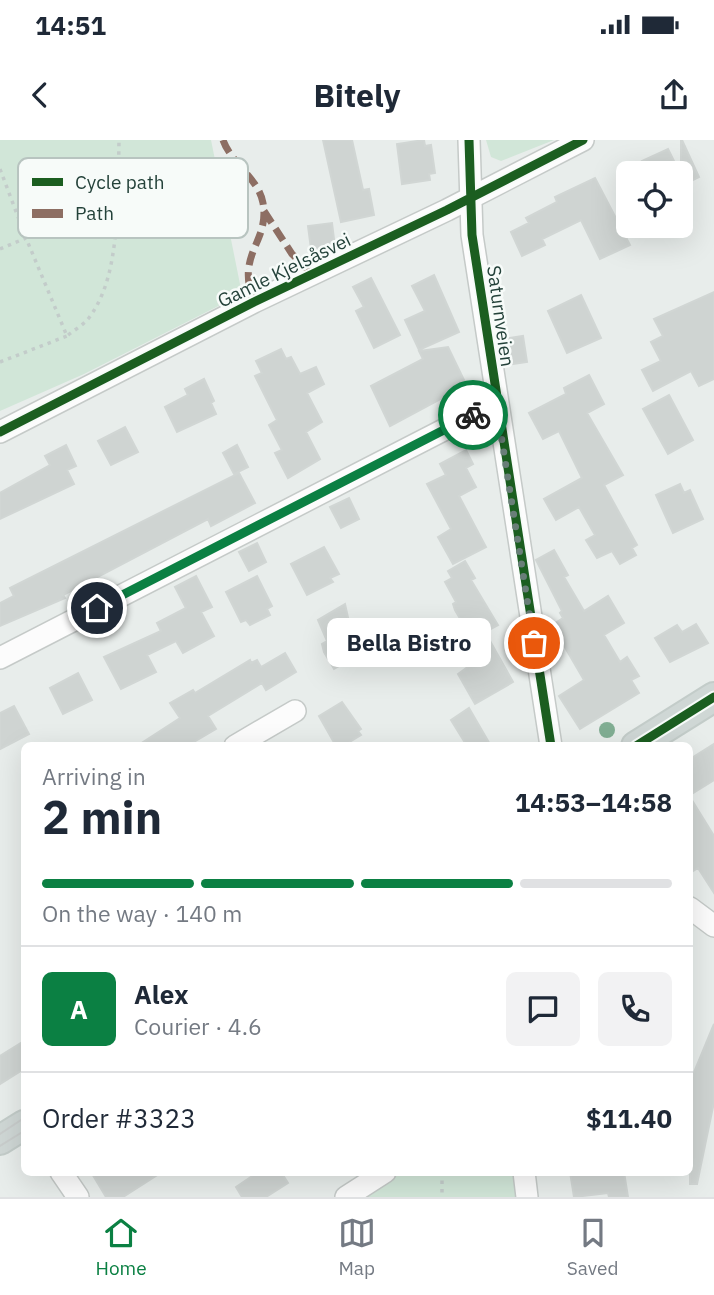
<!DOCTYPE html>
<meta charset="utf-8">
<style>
body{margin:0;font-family:"IBM Plex Sans",sans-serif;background:#f2f2f3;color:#1f2937;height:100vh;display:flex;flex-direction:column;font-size:26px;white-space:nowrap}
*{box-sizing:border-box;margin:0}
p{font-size:23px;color:#747a83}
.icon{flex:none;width:38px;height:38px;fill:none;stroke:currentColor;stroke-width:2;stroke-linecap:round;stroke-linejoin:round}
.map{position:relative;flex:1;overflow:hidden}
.side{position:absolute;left:21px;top:602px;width:672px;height:434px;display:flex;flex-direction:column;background:#fff;border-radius:10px;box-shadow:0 7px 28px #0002}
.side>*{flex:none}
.buttons{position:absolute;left:616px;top:21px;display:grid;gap:14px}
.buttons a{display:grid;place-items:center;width:77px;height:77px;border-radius:10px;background:#fff;box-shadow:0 7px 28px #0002;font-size:35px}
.pin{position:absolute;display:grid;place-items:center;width:60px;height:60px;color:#fff;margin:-30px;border:4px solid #fff;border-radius:50%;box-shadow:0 2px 7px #0007}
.courier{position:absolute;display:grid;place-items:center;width:70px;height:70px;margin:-35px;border:5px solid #0b8043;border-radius:50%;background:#fff;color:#222;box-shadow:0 2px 9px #0007}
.bubble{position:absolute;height:49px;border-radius:10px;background:#fff;box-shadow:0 7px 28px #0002;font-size:23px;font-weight:700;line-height:49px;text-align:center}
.overview em{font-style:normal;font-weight:700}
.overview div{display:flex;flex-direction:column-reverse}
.overview{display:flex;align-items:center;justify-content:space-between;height:119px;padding:0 21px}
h1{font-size:46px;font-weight:700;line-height:52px}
.bar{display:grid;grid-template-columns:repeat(4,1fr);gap:10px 7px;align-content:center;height:84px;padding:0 21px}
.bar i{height:9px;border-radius:5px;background:#e0e1e3}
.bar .current{background:#0b8043}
.bar p{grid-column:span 4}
.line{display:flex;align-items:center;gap:18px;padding:0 21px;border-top:2px solid #e0e1e3}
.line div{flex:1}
.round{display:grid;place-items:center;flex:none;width:74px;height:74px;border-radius:10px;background:#f2f2f3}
.status{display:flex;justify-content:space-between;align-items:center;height:49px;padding:0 35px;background:#fff;direction:ltr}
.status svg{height:19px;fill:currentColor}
header{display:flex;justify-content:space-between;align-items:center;height:91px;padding:0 21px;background:#fff;font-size:32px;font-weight:700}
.menu{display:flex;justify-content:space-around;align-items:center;height:98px;border-top:2px solid #e0e1e3;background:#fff;font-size:19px;color:#747a83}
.menu a{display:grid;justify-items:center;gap:4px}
.menu .current{color:#0b8043}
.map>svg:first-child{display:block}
</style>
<div class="status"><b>14:51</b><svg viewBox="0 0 49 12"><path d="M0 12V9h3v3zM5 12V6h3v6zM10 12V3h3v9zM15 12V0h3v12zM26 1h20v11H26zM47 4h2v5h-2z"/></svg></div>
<header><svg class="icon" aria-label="back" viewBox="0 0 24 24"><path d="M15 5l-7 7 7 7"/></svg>Bitely<svg class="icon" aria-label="share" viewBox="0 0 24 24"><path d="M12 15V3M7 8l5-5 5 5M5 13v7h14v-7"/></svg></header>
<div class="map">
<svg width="714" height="1057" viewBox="0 0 714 1057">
<rect width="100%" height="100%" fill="#e8edeb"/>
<path fill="#d1e6d8" d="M0,0h211l31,154 -158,80 -84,37z
M486,0h68l-53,21 -10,-4z
M397,1032l120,1 4,24h-163z"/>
<path fill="#cfd4d2" stroke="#d1d6d4" stroke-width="2" d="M323,0h29l11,50 6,-1 5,26 -33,7z
M424,0l1,6 6,-1 4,28 -6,1 1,6 -28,4 -5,-40z
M682,0l17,37 -18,9v-46z
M668,9l12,24h-32l-6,-12z
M595,38l35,67 -30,14 -19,-39 -39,19 3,6 -23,11 -11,-24 18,-9 -3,-5 31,-16 -2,-5z
M332,83l3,24 -24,2 -3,-23z
M434,135l25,57 -40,18 -14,-30 20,-9 -13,-25z
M371,138l29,57 -26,13 -18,-37 8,-4 -11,-20z
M714,152v87l-15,7 -8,-15 -38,20 -11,-21 19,-9 -10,-19 12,-6 -9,-17z
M581,155l20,43 -34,15 -19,-42z
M523,196l4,26 -20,3 -5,-26z
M448,207l17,35 -5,3 1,3 -71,38 -19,-40 52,-27 -4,-8z
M281,209l5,10 5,-2 9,17 16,-7 8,17 -17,9 15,29 -16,10 14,27 -32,19 -13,-25 7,-3 -13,-25 8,-5 -22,-44 7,-3 -6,-12z
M589,235l15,29 -17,9 36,62 -19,10 33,60 -5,3 4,7 -16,9 -8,-13 -15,7 -11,-18 9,-5 -16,-28 -23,13 -12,-21 38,-21 -23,-47 -16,8 -14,-26 37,-19 -2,-6z
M204,239l10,22 -3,2 5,11 -39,18 -12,-25 23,-12 -3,-6z
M669,255l24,45 -25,14 -25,-45z
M125,287l13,25 -27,13 -13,-24z
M66,305l10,21 -9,4 7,14 -74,35v-26l50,-28 -5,-9z
M237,305l11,22 -14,7 -11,-21z
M466,310l7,14 -7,4 10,19 -17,9 27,51 -33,17 -15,-27 13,-8 -24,-45 19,-9 -6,-11z
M239,333l16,30 -44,23 -3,-7 -145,76 2,3 -65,28v-23l14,-7 -4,-8z
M680,344l4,9 6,-3 13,29 -30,14 -17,-38z
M349,358l10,21 -18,9 -11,-21z
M257,403l9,19 -17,9 -10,-19z
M324,407l15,27 -9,4 3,4 -26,13 -16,-31z
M554,410l14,25 -4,2 20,34 24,-15 16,27 -20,12 16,27 7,-5 12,19 -8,4 8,13 -59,36 -21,-33 25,-16 -32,-55 11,-7 -3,-5 2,-2 -26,-51z
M465,421l10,17 -4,2 27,45 -13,7 28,50 -38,22 -17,-30 15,-11 -12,-18 11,-6 -17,-29 -2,-6 3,-2 -11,-20 7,-4 -4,-7z
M196,436l16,31 -11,5 13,24 -31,17 -7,-12 -29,14 9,17 -35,17 -17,-32 57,-26 -4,-8 29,-15 -11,-21z
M257,436l15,30 -5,3 3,6 -20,10 -4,-5 -5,2 -15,-30z
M345,464l4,18 -5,3 4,15 -4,2 9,16 -19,11 -10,-17 -2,-8 5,-3 -9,-21z
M696,484l12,19 -38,19 -15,-24 22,-13 5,7z
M285,513l11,19 -30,18 -4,-7 -54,33 8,13 -29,17h-50l43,-28 -10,-15 23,-13 2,3 55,-33 1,3 6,-3 4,7z
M78,533l14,27 -29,14 -13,-26z
M342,562l19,27 -3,2 3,4 -18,11h-7l-17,-30z
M14,566l15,28 -29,15v-36z
M469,568l22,38h-24l-16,-26z
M714,604v36l-24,15v-36z
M690,657l24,39v57l-16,-25 -8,5z
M714,884v78l-17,82h-7v-102z
M24,901v28l-24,15v-28z
M91,1032h71l-39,25h-17z
M258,1032h23l7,11 -22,14h-24l-6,-10z
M570,1032h54l4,25h-19l-1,-4 -34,4z"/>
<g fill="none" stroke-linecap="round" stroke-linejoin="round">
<g stroke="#c5cac8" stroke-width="24">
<path id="minor" d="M469,0l3,95 79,511
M0,292l254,-130 193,-92 136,-70
M0,518l496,-255
M235,606l60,-35
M690,768l24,18
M61,1032l17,25
M524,1032l3,25
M346,1057l39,-25"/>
</g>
<g stroke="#c3ccc9" stroke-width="32">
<path id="major" d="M636,606l78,-49
M0,1000l24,-15"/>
</g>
<path stroke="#c3ccca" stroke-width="3.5" stroke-dasharray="3.5 5" stroke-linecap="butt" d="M0,29l26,69 92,-34 1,-64
M0,109l26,-11 41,98c6,-5 16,-11 21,-17 25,-32 27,-78 30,-115
M0,222l67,-26
M442,1032v25"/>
<use href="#minor" stroke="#fcfcfc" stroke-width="21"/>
<use href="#major" stroke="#cfd7d5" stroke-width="28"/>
<path stroke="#c9cdcc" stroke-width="2" d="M626,606l88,-55
M0,994l24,-16
M0,1006l24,-15"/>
<path stroke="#8d6e63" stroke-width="7" stroke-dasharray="14 7" stroke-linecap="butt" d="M223,0c8,23 36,39 40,63 7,40 -28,50 -9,99
M264,71l28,43 20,20"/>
<g stroke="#f7fbf9" stroke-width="13">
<path id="cycleway" d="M469,0l3,95 79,511
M0,292l254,-130 193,-92 136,-70
M636,606l78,-49"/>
</g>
<use href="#cycleway" stroke="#1b5e20" stroke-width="9"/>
</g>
<circle fill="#81ae93" cx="607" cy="590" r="8"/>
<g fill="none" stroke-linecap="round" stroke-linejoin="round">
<path stroke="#697e78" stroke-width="7" stroke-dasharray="0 12.6" d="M473,275l23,-12 38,240"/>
<path stroke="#0b8043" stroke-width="9" d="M97,468l376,-193"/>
</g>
<g text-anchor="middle" stroke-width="5" stroke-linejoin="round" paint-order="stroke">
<g font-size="19" fill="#24423a" stroke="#f7fbf9">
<text transform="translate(284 130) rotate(-26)" y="7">Gamle Kjelsåsvei</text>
<text transform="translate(501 176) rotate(82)" y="7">Saturnveien</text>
</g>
</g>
<rect x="18" y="18" width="230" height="80" rx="10" fill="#f7fbf9" stroke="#b8c4c0" stroke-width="2"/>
<rect x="32" y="38" width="31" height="8" fill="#1b5e20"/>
<rect x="32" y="69" width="31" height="9" fill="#8d6e63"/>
<g font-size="19" fill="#24423a">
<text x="75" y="49">Cycle path</text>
<text x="75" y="80">Path</text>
</g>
</svg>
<div class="buttons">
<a><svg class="icon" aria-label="locate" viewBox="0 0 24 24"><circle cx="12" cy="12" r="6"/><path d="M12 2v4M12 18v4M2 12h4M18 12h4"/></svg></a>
</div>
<div class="pin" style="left:534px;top:503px;background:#ea580c"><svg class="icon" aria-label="bag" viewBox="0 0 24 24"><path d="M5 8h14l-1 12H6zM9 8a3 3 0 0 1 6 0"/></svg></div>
<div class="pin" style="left:97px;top:468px;background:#1f2937"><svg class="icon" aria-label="home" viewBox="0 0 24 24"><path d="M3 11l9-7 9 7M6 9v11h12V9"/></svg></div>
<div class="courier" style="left:473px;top:275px"><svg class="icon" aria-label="bike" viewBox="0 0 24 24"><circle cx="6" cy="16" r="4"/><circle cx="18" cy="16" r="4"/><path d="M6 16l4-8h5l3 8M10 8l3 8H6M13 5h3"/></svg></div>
<div class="bubble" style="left:327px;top:478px;width:164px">Bella Bistro</div>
<section class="side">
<div class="overview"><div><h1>2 min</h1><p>Arriving in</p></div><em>14:53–14:58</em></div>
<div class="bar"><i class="current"></i><i class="current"></i><i class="current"></i><i></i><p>On the way · 140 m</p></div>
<div class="line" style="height:126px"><b class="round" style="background:#0b8043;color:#fff">A</b><div><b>Alex</b><p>Courier · 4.6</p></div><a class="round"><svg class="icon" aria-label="chat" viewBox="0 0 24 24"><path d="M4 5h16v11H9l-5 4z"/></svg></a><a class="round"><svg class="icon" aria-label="phone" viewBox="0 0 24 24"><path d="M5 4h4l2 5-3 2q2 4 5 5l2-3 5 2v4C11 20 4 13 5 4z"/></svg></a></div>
<div class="line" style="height:91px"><div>Order #3323</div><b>$11.40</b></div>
</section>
</div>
<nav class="menu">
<a class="current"><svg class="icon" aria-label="home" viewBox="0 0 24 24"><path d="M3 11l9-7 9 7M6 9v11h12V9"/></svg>Home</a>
<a><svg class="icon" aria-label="map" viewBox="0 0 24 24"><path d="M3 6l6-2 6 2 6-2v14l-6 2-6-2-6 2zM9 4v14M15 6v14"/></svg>Map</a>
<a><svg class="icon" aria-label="saved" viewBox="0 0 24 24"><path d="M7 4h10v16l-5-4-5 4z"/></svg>Saved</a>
</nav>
